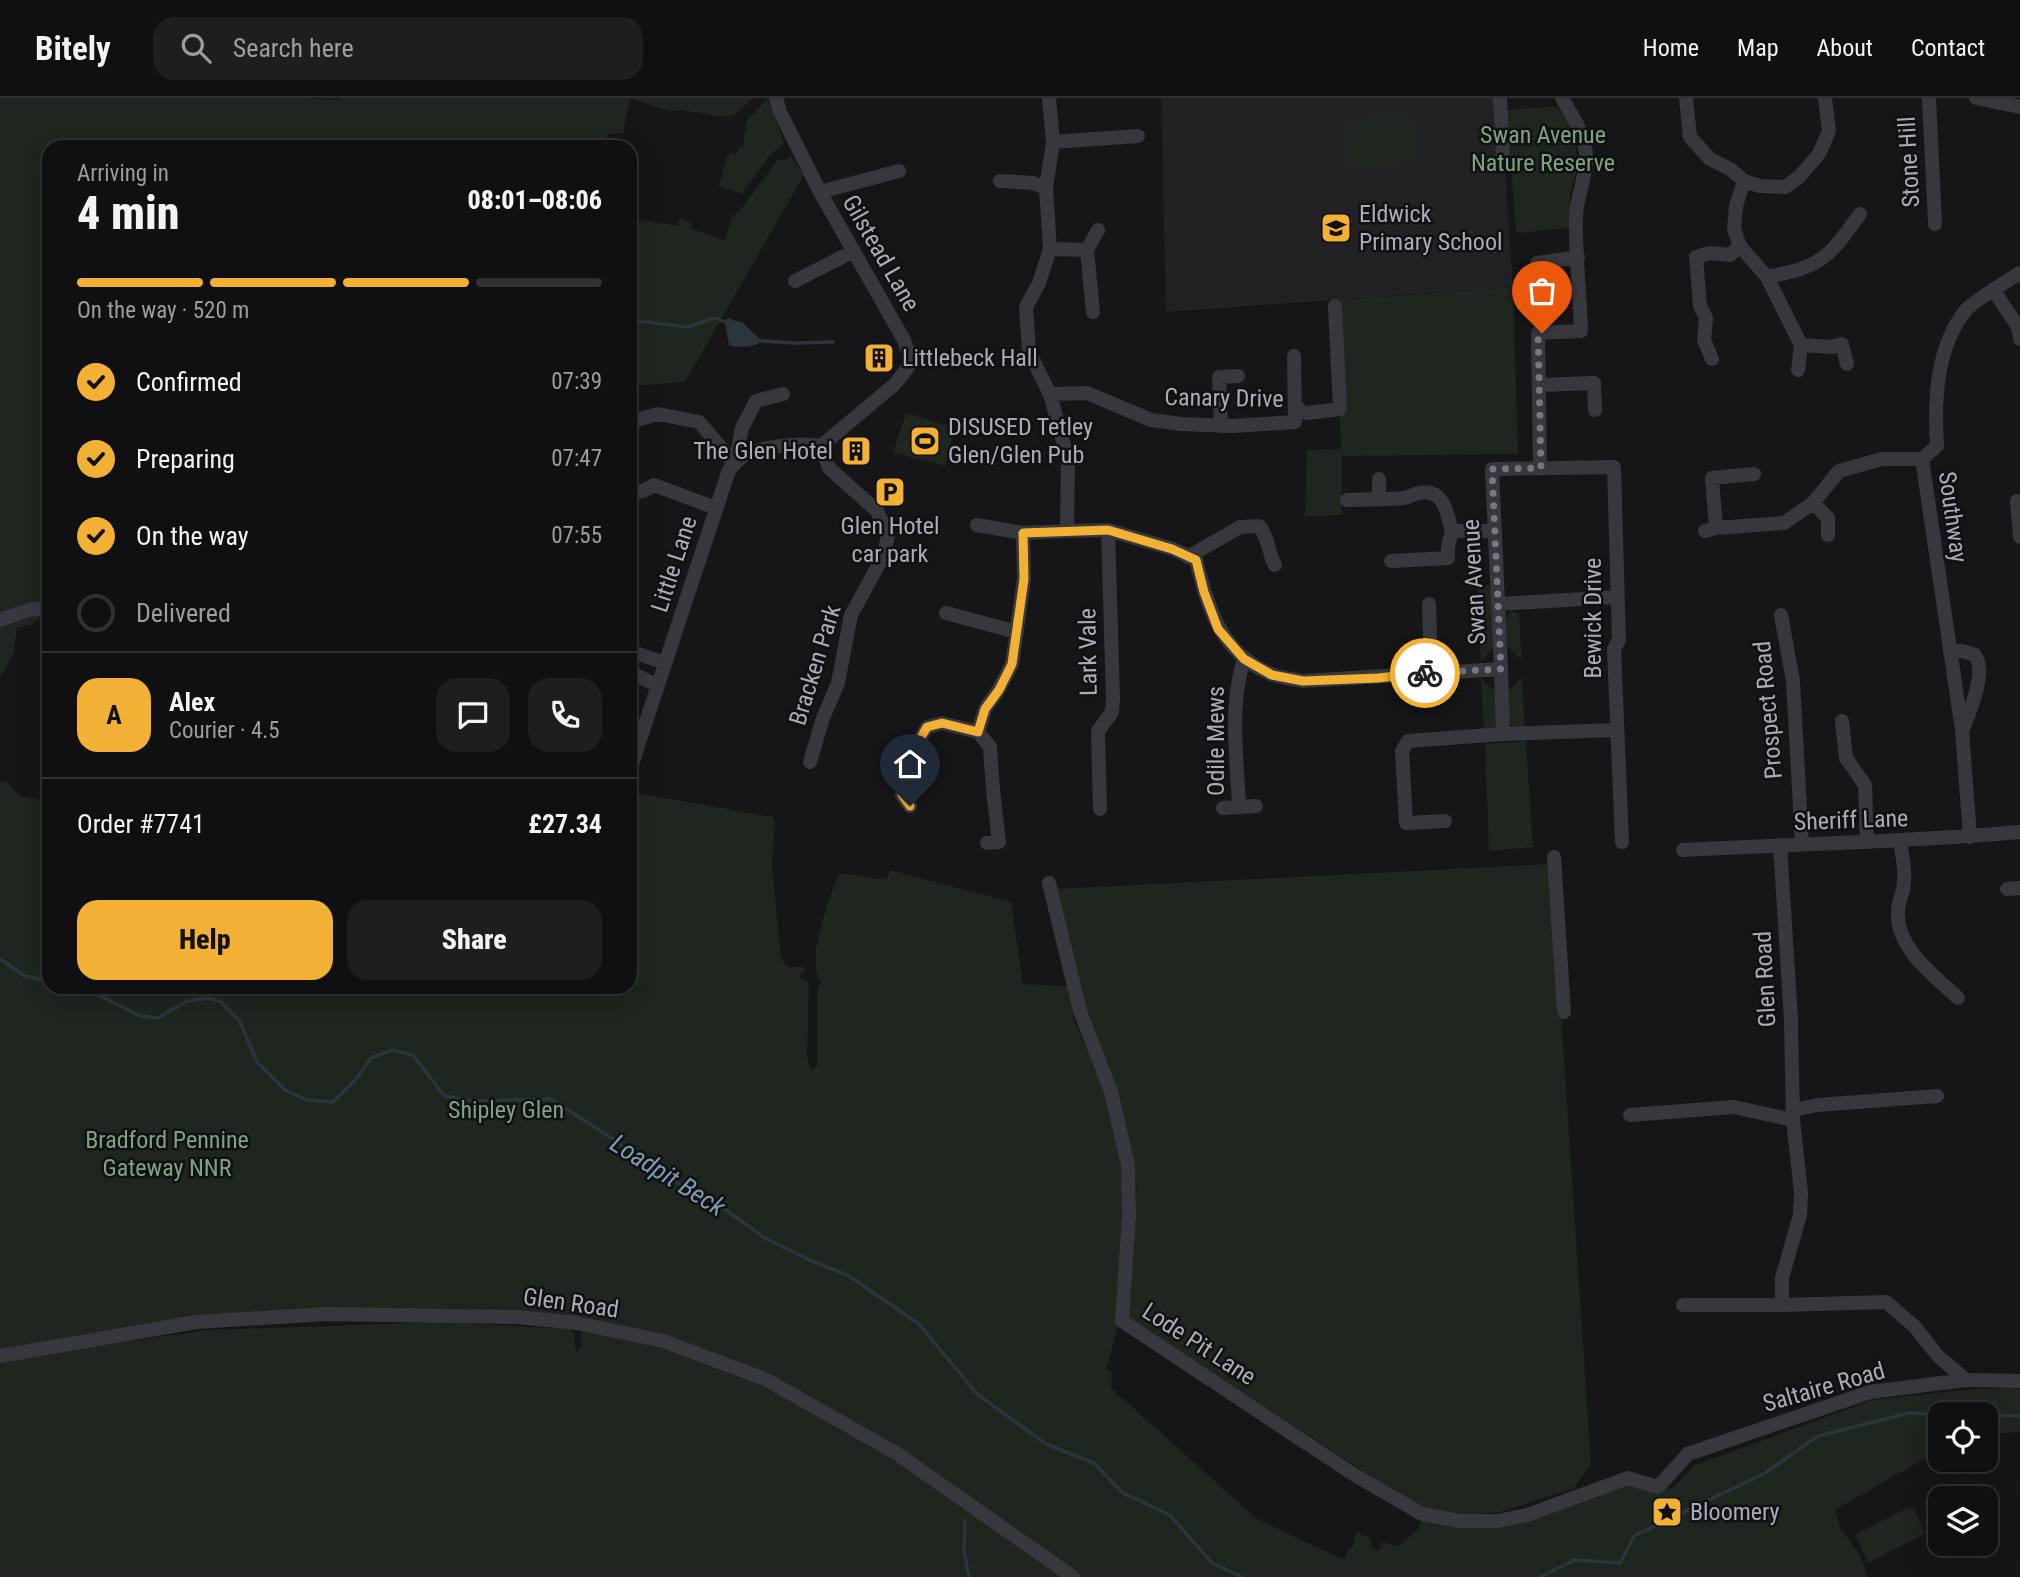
<!DOCTYPE html>
<meta charset="utf-8">
<style>
body{margin:0;font-family:"Roboto Condensed",sans-serif;background:#1e1e20;color:#f1f3f6;height:100vh;display:flex;flex-direction:column;font-size:26px;white-space:nowrap}
*{box-sizing:border-box;margin:0}
p{font-size:23px;color:#9c9d9f}
.icon{flex:none;width:38px;height:38px;fill:none;stroke:currentColor;stroke-width:2;stroke-linecap:round;stroke-linejoin:round}
.map{position:relative;flex:1;overflow:hidden}
.sheet{position:absolute;left:42px;top:42px;width:595px;height:854px;display:flex;flex-direction:column;background:#101012;border-radius:21px;box-shadow:0 7px 28px #0002,0 0 0 2px #303032}
.sheet>*{flex:none}
.tools{position:absolute;left:1928px;top:1304px;display:grid;gap:14px}
.tools a{display:grid;place-items:center;width:70px;height:70px;border-radius:14px;background:#101012;box-shadow:0 7px 28px #0002,0 0 0 2px #303032;font-size:35px}
.pin{position:absolute;display:grid;place-items:center;width:60px;height:60px;color:#fff;margin:-72px -30px;border-radius:50% 50% 50% 0;rotate:-45deg;box-shadow:0 0 7px #0007}
.pin .icon{rotate:45deg}
.courier{position:absolute;display:grid;place-items:center;width:70px;height:70px;margin:-35px;border:5px solid #f2b134;border-radius:50%;background:#fff;color:#222;box-shadow:0 2px 9px #0007}
.headline em{font-style:normal;font-weight:800}
.headline div{display:flex;flex-direction:column-reverse}
.headline{display:flex;align-items:center;justify-content:space-between;height:119px;padding:0 35px}
h1{font-size:46px;font-weight:800;line-height:52px}
.bar{display:grid;grid-template-columns:repeat(4,1fr);gap:10px 7px;align-content:center;height:84px;padding:0 35px}
.bar i{height:9px;border-radius:5px;background:#303032}
.bar .active{background:#f2b134}
.bar p{grid-column:span 4}
.line{display:flex;align-items:center;gap:18px;padding:0 35px;border-top:2px solid #303032}
.line div{flex:1}
.round{display:grid;place-items:center;flex:none;width:74px;height:74px;border-radius:21px;background:#1e1e20}
ol{padding:0 35px;list-style:none}
li{display:flex;align-items:center;gap:21px;height:77px}
li p{margin-inline-start:auto}
li .icon{padding:7px;border-radius:50%;background:#f2b134;color:#111;stroke-width:4}
li:last-child{color:#9c9d9f}
li i{width:38px;height:38px;border:4px solid #303032;border-radius:50%}
.cta{display:flex;gap:14px;margin-top:auto;padding:14px 35px}
.cta a{flex:1;height:80px;border-radius:21px;background:#f2b134;color:#111;font-size:28px;font-weight:800;line-height:80px;text-align:center}
.cta a+a{background:#1e1e20;color:#f1f3f6}
header{display:flex;align-items:center;gap:42px;box-sizing:border-box;height:98px;padding:0 35px;background:#101012;border-bottom:2px solid #303032}
header strong{font-size:33px}
nav{display:flex;gap:38px;margin-inline-start:auto;font-size:24px}
.search{width:490px;height:63px;background:#1e1e20;display:flex;align-items:center;gap:18px;box-sizing:border-box;padding:0 24px;border-radius:21px;color:#9c9d9f;font-size:26px}
.map>svg:first-child{display:block}
</style>
<header>
<strong>Bitely</strong>
<div class="search"><svg class="icon" aria-label="search" viewBox="0 0 24 24"><circle cx="10" cy="10" r="6"/><path d="M15 15l6 6"/></svg>Search here</div>
<nav><a>Home</a><a>Map</a><a>About</a><a>Contact</a></nav>
</header>
<div class="map">
<svg width="2020" height="1479" viewBox="0 0 2020 1479">
<rect width="100%" height="100%" fill="#161618"/>
<path fill="#222225" d="M1161,0h339l13,189 -347,25z"/>
<path fill="#1e261f" d="M0,0h309l30,2 1,-2h413l-20,18 -10,1 -41,-7 -13,1 -39,-13 -7,35 -15,1 -3,13h-556v464l-16,13 -16,4 -4,27 -13,23z
M767,0l17,44 -3,5 -11,8 -28,39 -23,-8 8,-30 5,-4 4,2 4,-8 3,1 3,-25z
M1556,8l12,16 8,19 1,28 -7,26v33l-54,5 -9,-123z
M1408,14l7,47 -65,10 -7,-47z
M790,57l14,20 -119,207 -55,4v-168l47,8 3,-7 12,4 -2,5 35,12 7,-23 9,-8 38,-51 5,3z
M1513,189l5,167 -176,2v59l-37,1 2,-66 34,-1 -4,-149z
M906,315l49,15 -10,38 -52,-13z
M1490,487l4,62 -13,15 -4,-76z
M1511,513l8,3 3,46 -16,-14 -1,-27z
M1522,579l3,53 -11,-1 -4,-6 -2,-31z
M1481,580l15,14 1,34 -6,6h-7z
M1526,643l7,106 -44,4 -4,-107z
M5,683l17,16 27,4v186h581v-195l143,25 2,4 -3,44 9,94 7,8h18l-7,11 10,5 -2,74 4,14 6,-5v-78l4,-6c-17,-21 9,-85 18,-108 17,-2 32,7 48,4l3,-8 121,32 12,82 44,2 8,37 21,47 22,66 6,34 -6,155 -12,44 6,4 -1,15 146,131 83,39 5,1 4,-11 4,-2 3,-14 16,7 -2,7 7,5 4,-2v-7l17,4 20,-16 4,-12 51,6 151,-42 28,10 21,-4 22,-23 177,-65 101,-11 44,-1 3,1v43l-34,2v-20h-45v35l-106,61 5,18 20,27 8,22h-789l-319,-205 -159,-49 -273,-11 -328,38v-567z
M1551,766l40,600 -17,24 -73,24 -39,3 -41,-6 -293,-191 9,-130 -9,-53 -14,-51 -28,-71 -30,-124z
M439,1224l131,7 4,6 2,17 6,-7 -2,-6 3,-9 85,19 106,40 61,33 68,43 160,112h-1063v-217l207,-30z
M1909,1409l6,3 10,24 -57,29 -13,-28z"/>
<path fill="#2c353c" d="M728,220l15,5 19,18c-9,7 -24,7 -33,4l-4,-23z"/>
<g fill="none" stroke-linecap="round" stroke-linejoin="round">
<path stroke="#2c353c" stroke-width="3.5" d="M630,222l57,7 28,-9 10,4
M762,243l32,2 39,-1
M0,861l25,17 24,5
M83,889l57,29 18,2 29,-17 22,-3 12,4 19,20 17,40 28,28 22,10 26,2 23,-23 15,-21 21,-8 21,5 31,41 28,5 79,-2 65,42 33,26 74,41 42,30 47,23 37,15 70,48 58,70 69,50 48,19 29,30 47,22 42,48 30,14
M1986,1317l34,1
M965,1422l-1,31 5,26
M1540,1479l34,-17 46,3 14,-27 131,-63 53,-37 91,-23 41,1"/>
<path stroke="#37383d" stroke-width="14" d="M1049,0l4,44 -7,46 4,61 -11,34 -13,24 3,45 21,42 18,66 -1,71 41,-1 65,19 23,11c12,49 25,93 75,114 10,4 22,5 32,7l198,-12 -9,-200 122,-2 5,173 -5,9 8,193
M1500,0l3,58
M1686,0l4,39 20,22 20,10 14,12 16,5 25,1 14,-10 20,-23 10,-23 -4,-33
M1929,0l6,126
M1976,0l44,9
M1053,44l85,-6
M1000,83l33,2 13,5
M1744,83l-8,25 -2,23 6,17 27,31 34,68 31,2 10,-3 5,20
M820,94l79,-21
M1050,151l37,1
M1767,179c56,-11 60,-18 93,-63
M795,183l59,-30
M1994,193l24,36 2,12
M1093,214l-6,-62 11,-20
M1542,235l-5,-70 41,-6
M1712,261l-8,-19 2,-22 -6,-12 -4,-49 14,-4 20,2 10,-9
M1798,272l3,-25
M1539,287l55,-2 1,27
M1050,296l37,-1 64,27 30,4 52,2 62,-4 -1,-66
M1296,307l6,7 5,1 33,-4 -5,-103
M630,324l28,-8 41,8 36,42
M1221,328l-2,-49 19,-1
M735,366l7,-36 14,-27 27,-7
M1540,370l-2,-135 43,-2c-1,-38 -6,-77 -5,-115 1,-23 14,-46 9,-69 -4,-20 -14,-32 -23,-49
M630,394l13,-1 11,-6 62,23
M1379,400v-19
M1347,402c18,-1 38,0 57,-2 5,-1 10,-4 16,-5 24,-5 27,21 32,38h41
M2017,403l3,36
M1813,405l15,15v17
M977,427l46,8 1,46 -12,85 -13,25 -14,20 -7,23 12,15 3,43 6,52 -12,1
M1716,430l-4,-50 42,-4
M1705,433l11,-3 68,-5 29,-20 26,-32 43,-12h40
M1023,435l44,-2
M1188,459l52,-30 19,-1c10,11 9,27 16,39
M1391,463l57,-3v-12l4,-15
M1429,506l2,68
M1498,506l119,-7
M946,515l71,19
M1781,517l12,66 9,163
M0,522l29,-10 20,-3
M630,553l35,12
M1950,554l12,-1 13,4c12,17 -5,56 -12,74
M1244,561c-15,47 -7,99 -5,148l17,-1
M1501,571l2,65
M630,574l28,14
M1842,623l4,37 19,27 2,57
M810,664l13,-44 15,-35 13,-68 33,-60 4,-20 -11,-24 -48,-43 -8,-22
M630,672l99,-300c5,-5 10,-12 16,-15 23,-10 52,-12 76,-9l74,-62 14,-18v-12l-5,-14 -84,-148 -40,-80 -4,-14
M910,708l-8,-11 12,-18 6,-38 7,-12 15,-4 36,9
M1223,710l16,-1
M1100,711l-2,-78 14,-19 1,-13 -5,-169
M1445,723l-39,2 -4,-72 6,-10 95,-7 113,-4
M1970,739l-8,-107 -40,-271 15,-13c-3,-45 -1,-99 29,-136 10,-11 40,-28 54,-37
M1900,743c3,17 6,32 3,49 -2,7 -5,14 -5,21 -3,37 37,65 60,87
M1780,747l11,175 2,100 8,72 -1,23 -18,63v27
M1683,752c112,-6 225,-8 337,-18
M1554,759l10,155
M1049,785l31,128 31,81 17,73 1,50 -7,106 231,153 69,40 37,7h39l29,-6 101,-37 30,9 30,-33 182,-62 96,-12 54,1
M2007,791l13,-1
M1793,1012l25,-5 119,-9
M1630,1017l104,-8 59,13
M1683,1207h99l104,-3 28,24 24,30 28,24
M0,1258l196,-34 131,-8 190,3 60,6 86,18 102,38 131,74 177,124"/>
</g>
<g fill="none" stroke-linecap="round" stroke-linejoin="round">
<path stroke="#757880" stroke-width="7" stroke-dasharray="0 12.6" d="M1425,575l76,-4 -9,-200 49,-1 -3,-135h4"/>
<path stroke="#f2b134" stroke-width="9" d="M910,708l-8,-11 12,-17 6,-39 7,-12 15,-4 36,9 7,-23 14,-19 13,-26 12,-85 -1,-46 85,-3 64,19 24,11 8,32 14,37 26,30 28,16 31,6 75,-3 47,-5"/>
</g>
<defs>
<g id="school-square" transform="scale(1.575)"><rect x="-9" y="-9" width="18" height="18" rx="4" fill="#f2b134" stroke="#111113"/><path d="M0-5L7-2L0 1L-7-2ZM-4 1L0 2.5L4 1V4Q0 6-4 4Z" fill="#111"/></g>
<g id="building-square" transform="scale(1.575)"><rect x="-9" y="-9" width="18" height="18" rx="4" fill="#f2b134" stroke="#111113"/><path d="M-4-6H4V6H1V3H-1V6H-4ZM-2.5-4.3h1.7v1.8h-1.7ZM.8-4.3h1.7v1.8H.8ZM-2.5-1h1.7V.8h-1.7ZM.8-1h1.7V.8H.8Z" fill="#111"/></g>
<g id="stadium-square" transform="scale(1.575)"><rect x="-9" y="-9" width="18" height="18" rx="4" fill="#f2b134" stroke="#111113"/><path d="M0-5a6.5 5 0 1 0 0 10a6.5 5 0 1 0 0-10ZM-3.5-1.8h7v3.6h-7Z" fill="#111"/></g>
<g id="parking-square" transform="scale(1.575)"><rect x="-9" y="-9" width="18" height="18" rx="4" fill="#f2b134" stroke="#111113"/><path d="M-3.5-5.5H1a3.5 3.5 0 0 1 0 7H-1V5.5H-3.5ZM-1-3.4V-.6H.8a1.4 1.4 0 0 0 0-2.8Z" fill="#111"/></g>
<g id="sight-square" transform="scale(1.575)"><rect x="-9" y="-9" width="18" height="18" rx="4" fill="#f2b134" stroke="#111113"/><path d="M0-6L1.8-2.2L6-1.7L2.9 1.2L3.7 5.4L0 3.3L-3.7 5.4L-2.9 1.2L-6-1.7L-1.8-2.2Z" fill="#111"/></g>
</defs>
<g fill-rule="evenodd">
<use href="#school-square" x="1336" y="130"/>
<use href="#building-square" x="879" y="260"/>
<use href="#stadium-square" x="925" y="343"/>
<use href="#building-square" x="856" y="353"/>
<use href="#parking-square" x="890" y="394"/>
<use href="#sight-square" x="1667" y="1414"/>
</g>
<g text-anchor="middle" stroke-width="5" stroke-linejoin="round" paint-order="stroke">
<g font-size="24" fill="#7fa381" stroke="#111113">
<text x="1543" y="45">Swan Avenue<tspan x="1543" dy="28">Nature Reserve</tspan></text>
<text x="506" y="1020">Shipley Glen</text>
<text x="167" y="1050">Bradford Pennine<tspan x="167" dy="28">Gateway NNR</tspan></text>
</g>
<g font-size="24" fill="#a8adb8" stroke="#111113">
<text transform="translate(1909 64) rotate(-93)" y="8">Stone Hill</text>
<text transform="translate(881 155) rotate(60)" y="8">Gilstead Lane</text>
<text transform="translate(1224 300) rotate(1)" y="8">Canary Drive</text>
<text transform="translate(1953 419) rotate(82)" y="8">Southway</text>
<text transform="translate(674 466) rotate(-72)" y="8">Little Lane</text>
<text transform="translate(1474 484) rotate(-93)" y="8">Swan Avenue</text>
<text transform="translate(1593 520) rotate(-90)" y="8">Bewick Drive</text>
<text transform="translate(1088 554) rotate(-91)" y="8">Lark Vale</text>
<text transform="translate(815 567) rotate(-73)" y="8">Bracken Park</text>
<text transform="translate(1768 612) rotate(-95)" y="8">Prospect Road</text>
<text transform="translate(1216 643) rotate(-90)" y="8">Odile Mews</text>
<text transform="translate(1851 722) rotate(-2)" y="8">Sheriff Lane</text>
<text transform="translate(1765 881) rotate(-93)" y="8">Glen Road</text>
<text transform="translate(571 1205) rotate(8)" y="8">Glen Road</text>
<text transform="translate(1199 1246) rotate(33)" y="8">Lode Pit Lane</text>
<text transform="translate(1824 1289) rotate(-16)" y="8">Saltaire Road</text>
</g>
<g font-size="24" fill="#a8adb8" stroke="#111113" text-anchor="start">
<text x="1359" y="124">Eldwick<tspan x="1359" dy="28">Primary School</tspan></text>
<text x="902" y="268">Littlebeck Hall</text>
<text x="948" y="337">DISUSED Tetley<tspan x="948" dy="28">Glen/Glen Pub</tspan></text>
<text x="833" y="361" text-anchor="end">The Glen Hotel</text>
<text x="890" y="436" text-anchor="middle">Glen Hotel<tspan x="890" dy="28">car park</tspan></text>
<text x="1690" y="1422">Bloomery</text>
</g>
<g font-size="26" font-style="italic" fill="#7f9bb3" stroke="#111113">
<text transform="translate(668 1077) rotate(32)" y="9">Loadpit Beck</text>
</g>
</g>
</svg>
<div class="tools">
<a><svg class="icon" aria-label="locate" viewBox="0 0 24 24"><circle cx="12" cy="12" r="6"/><path d="M12 2v4M12 18v4M2 12h4M18 12h4"/></svg></a>
<a><svg class="icon" aria-label="layers" viewBox="0 0 24 24"><path d="M12 4l9 5-9 5-9-5zM3 14l9 5 9-5"/></svg></a>
</div>
<div class="pin" style="left:1542px;top:235px;background:#ea580c"><svg class="icon" aria-label="bag" viewBox="0 0 24 24"><path d="M5 8h14l-1 12H6zM9 8a3 3 0 0 1 6 0"/></svg></div>
<div class="pin" style="left:910px;top:708px;background:#1f2937"><svg class="icon" aria-label="home" viewBox="0 0 24 24"><path d="M3 11l9-7 9 7M6 9v11h12V9"/></svg></div>
<div class="courier" style="left:1425px;top:575px"><svg class="icon" aria-label="bike" viewBox="0 0 24 24"><circle cx="6" cy="16" r="4"/><circle cx="18" cy="16" r="4"/><path d="M6 16l4-8h5l3 8M10 8l3 8H6M13 5h3"/></svg></div>
<section class="sheet">
<div class="headline"><div><h1>4 min</h1><p>Arriving in</p></div><em>08:01–08:06</em></div>
<div class="bar"><i class="active"></i><i class="active"></i><i class="active"></i><i></i><p>On the way · 520 m</p></div>
<ol>
<li><svg class="icon" aria-label="check" viewBox="0 0 24 24"><path d="M5 12l5 5 9-10"/></svg>Confirmed<p>07:39</p></li>
<li><svg class="icon" aria-label="check" viewBox="0 0 24 24"><path d="M5 12l5 5 9-10"/></svg>Preparing<p>07:47</p></li>
<li><svg class="icon" aria-label="check" viewBox="0 0 24 24"><path d="M5 12l5 5 9-10"/></svg>On the way<p>07:55</p></li>
<li><i></i>Delivered</li>
</ol>
<div class="line" style="height:126px"><b class="round" style="background:#f2b134;color:#111">A</b><div><b>Alex</b><p>Courier · 4.5</p></div><a class="round"><svg class="icon" aria-label="chat" viewBox="0 0 24 24"><path d="M4 5h16v11H9l-5 4z"/></svg></a><a class="round"><svg class="icon" aria-label="phone" viewBox="0 0 24 24"><path d="M5 4h4l2 5-3 2q2 4 5 5l2-3 5 2v4C11 20 4 13 5 4z"/></svg></a></div>
<div class="line" style="height:91px"><div>Order #7741</div><b>£27.34</b></div>
<div class="cta"><a>Help</a><a>Share</a></div>
</section>
</div>
